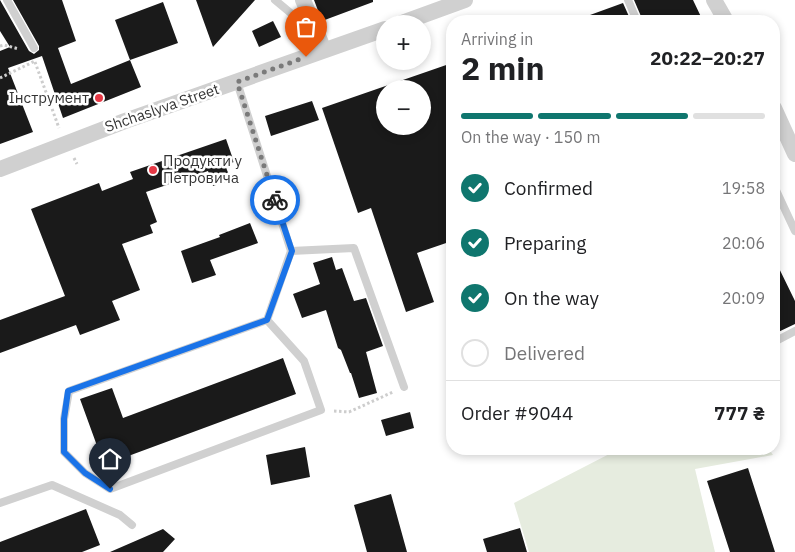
<!DOCTYPE html>
<meta charset="utf-8">
<style>
body{margin:0;font-family:"IBM Plex Sans",sans-serif;background:#f6f6f6;color:#202124;height:100vh;display:flex;flex-direction:column;font-size:19px;white-space:nowrap}
*{box-sizing:border-box;margin:0}
p{font-size:16px;color:#757577}
.icon{flex:none;width:28px;height:28px;fill:none;stroke:currentColor;stroke-width:2;stroke-linecap:round;stroke-linejoin:round}
.map{position:relative;flex:1;overflow:hidden}
.details{position:absolute;left:446px;top:15px;width:334px;height:440px;display:flex;flex-direction:column;background:#fff;border-radius:20px;box-shadow:0 2px 8px #0003}
.details>*{flex:none}
.buttons{position:absolute;left:376px;top:15px;display:grid;gap:10px}
.buttons a{display:grid;place-items:center;width:55px;height:55px;border-radius:50%;background:#fff;box-shadow:0 2px 8px #0003;font-size:25px}
.pin{position:absolute;display:grid;place-items:center;width:42px;height:42px;color:#fff;margin:-51px -21px;border-radius:50% 50% 50% 0;rotate:-45deg;box-shadow:0 0 5px #0007}
.pin .icon{rotate:45deg}
.courier{position:absolute;display:grid;place-items:center;width:50px;height:50px;margin:-25px;border:4px solid #1a73e8;border-radius:50%;background:#fff;color:#222;box-shadow:0 1px 6px #0007}
.head em{font-style:normal;font-weight:700}
.head div{display:flex;flex-direction:column-reverse}
.head{display:flex;align-items:center;justify-content:space-between;height:85px;padding:0 15px}
h1{font-size:32px;font-weight:700;line-height:38px}
.bar{display:grid;grid-template-columns:repeat(4,1fr);gap:8px 5px;align-content:center;height:60px;padding:0 15px}
.bar i{height:6px;border-radius:4px;background:#e0e0e0}
.bar .selected{background:#0f766e}
.bar p{grid-column:span 4}
.line{display:flex;align-items:center;gap:12px;padding:0 15px;border-top:1px solid #e0e0e0}
.line div{flex:1}
ol{padding:0 15px;list-style:none}
li{display:flex;align-items:center;gap:15px;height:55px}
li p{margin-inline-start:auto}
li .icon{padding:5px;border-radius:50%;background:#0f766e;color:#fff;stroke-width:4}
li:last-child{color:#757577}
li i{width:28px;height:28px;border:2px solid #e0e0e0;border-radius:50%}
.map>svg:first-child{display:block}
</style>
<div class="map">
<svg width="795" height="552" viewBox="0 0 795 552">
<rect width="100%" height="100%" fill="#fff"/>
<path fill="#e6ecdf" d="M619,449h150l4,6 -78,14 20,83h-186l-15,-49z"/>
<path fill="#1a1a1a" fill-rule="evenodd" d="M0,0l29,51 5,3 5,-4v-4l-26,-46h49l14,41 -18,7 13,36 59,-24 -15,-40 48,-18 15,41 -48,17 11,27 -78,31 -21,-62 -34,12 25,64 -33,12v-93l10,-4 -10,-16z
M196,0h59l-42,47z
M314,0h59v2l-51,19z
M634,0h59l10,21h-60z
M623,3l8,18h-52v-2z
M273,21l8,16 -22,10 -7,-16z
M452,63v178l-35,12 17,49 -28,10 -35,-104 -13,5 -36,-105zM385,89h37v37h-37z
M312,101l7,19 -48,16 -6,-20z
M226,139l8,23 -9,3 6,15 -18,6 -5,-15 -62,21 11,30 -7,3 3,8 -31,11 18,46 -28,11 8,19 -40,15 -4,-10 -76,28v-33l65,-24 -34,-87 68,-26 3,8 31,-12 -3,-7z
M250,223l8,20 -48,17 6,15 -24,8 -11,-32 39,-14 -1,-2z
M332,257l4,13 6,-2 12,33 12,-3 17,48 -17,6 11,41 -18,5 -8,-25h-1l-9,-23 -3,-2 -12,-38 -24,8 -9,-24 27,-10 -7,-21z
M774,258l21,43v23l-21,10z
M283,358l13,36 -192,71 -24,-66 32,-11 11,30z
M410,412l4,16 -28,8 -5,-16z
M305,447l5,30 -39,8 -5,-30z
M748,468l27,84h-45l-23,-71z
M391,494l16,58h-40l-13,-47z
M86,509l14,36 -18,7h-82v-10z
M520,528l7,24h-40l-4,-13z
M163,529l12,10 -12,13h-53z"/>
<g fill="none" stroke-linecap="round" stroke-linejoin="round">
<path stroke="#cdcdcd" stroke-width="3" stroke-dasharray="2.5 2.5" stroke-linecap="butt" d="M0,46l4,-1 15,4
M35,62l24,66
M0,78l35,-17
M74,158l3,6
M334,411l15,1 44,-20"/>
<path stroke="#d0d0d0" stroke-width="8" d="M7,0l27,48
M275,0l36,30
M628,0l9,21
M237,82l54,169 63,-3 50,139
M774,186l21,45
M267,320l37,41 17,49 -211,79 -25,-16 -21,-21v-33l5,-28 198,-71 24,-69
M774,342l21,-11
M0,503l52,-18 68,30 12,10"/>
<path stroke="#d0d0d0" stroke-width="16" d="M303,0l21,50
M714,0l12,21
M399,24l66,-24
M774,108l21,46
M0,169l125,-48 260,-92"/>
</g>
<g fill="none" stroke-linecap="round" stroke-linejoin="round">
<path stroke="#7a7a7a" stroke-width="5" stroke-dasharray="0 9" d="M275,200l-38,-118 69,-25"/>
<path stroke="#1a73e8" stroke-width="6" d="M110,489l-25,-16 -21,-21v-33l4,-28 199,-71 25,-69 -17,-51"/>
</g>
<g fill="#e63946" stroke="#fff" stroke-width="2">
<circle cx="99" cy="98" r="5"/>
<circle cx="153" cy="170" r="5"/>
</g>
<g text-anchor="middle" stroke-width="5" stroke-linejoin="round" paint-order="stroke">
<g font-size="15" fill="#333" stroke="#fff" text-anchor="end">
<text x="89" y="103">Інструмент</text>
<text x="163" y="166" text-anchor="start">Продукти у<tspan x="163" dy="17">Петровича</tspan></text>
</g>
<g font-size="15" fill="#333" stroke="#fff">
<text transform="translate(162 108) rotate(-19)" y="5">Shchaslyva Street</text>
</g>
</g>
</svg>
<div class="buttons">
<a>+</a>
<a>−</a>
</div>
<div class="pin" style="left:306px;top:57px;background:#ea580c"><svg class="icon" aria-label="bag" viewBox="0 0 24 24"><path d="M5 8h14l-1 12H6zM9 8a3 3 0 0 1 6 0"/></svg></div>
<div class="pin" style="left:110px;top:489px;background:#1f2937"><svg class="icon" aria-label="home" viewBox="0 0 24 24"><path d="M3 11l9-7 9 7M6 9v11h12V9"/></svg></div>
<div class="courier" style="left:275px;top:200px"><svg class="icon" aria-label="bike" viewBox="0 0 24 24"><circle cx="6" cy="16" r="4"/><circle cx="18" cy="16" r="4"/><path d="M6 16l4-8h5l3 8M10 8l3 8H6M13 5h3"/></svg></div>
<section class="details">
<div class="head"><div><h1>2 min</h1><p>Arriving in</p></div><em>20:22–20:27</em></div>
<div class="bar"><i class="selected"></i><i class="selected"></i><i class="selected"></i><i></i><p>On the way · 150 m</p></div>
<ol>
<li><svg class="icon" aria-label="check" viewBox="0 0 24 24"><path d="M5 12l5 5 9-10"/></svg>Confirmed<p>19:58</p></li>
<li><svg class="icon" aria-label="check" viewBox="0 0 24 24"><path d="M5 12l5 5 9-10"/></svg>Preparing<p>20:06</p></li>
<li><svg class="icon" aria-label="check" viewBox="0 0 24 24"><path d="M5 12l5 5 9-10"/></svg>On the way<p>20:09</p></li>
<li><i></i>Delivered</li>
</ol>
<div class="line" style="height:65px"><div>Order #9044</div><b>777 ₴</b></div>
</section>
</div>
